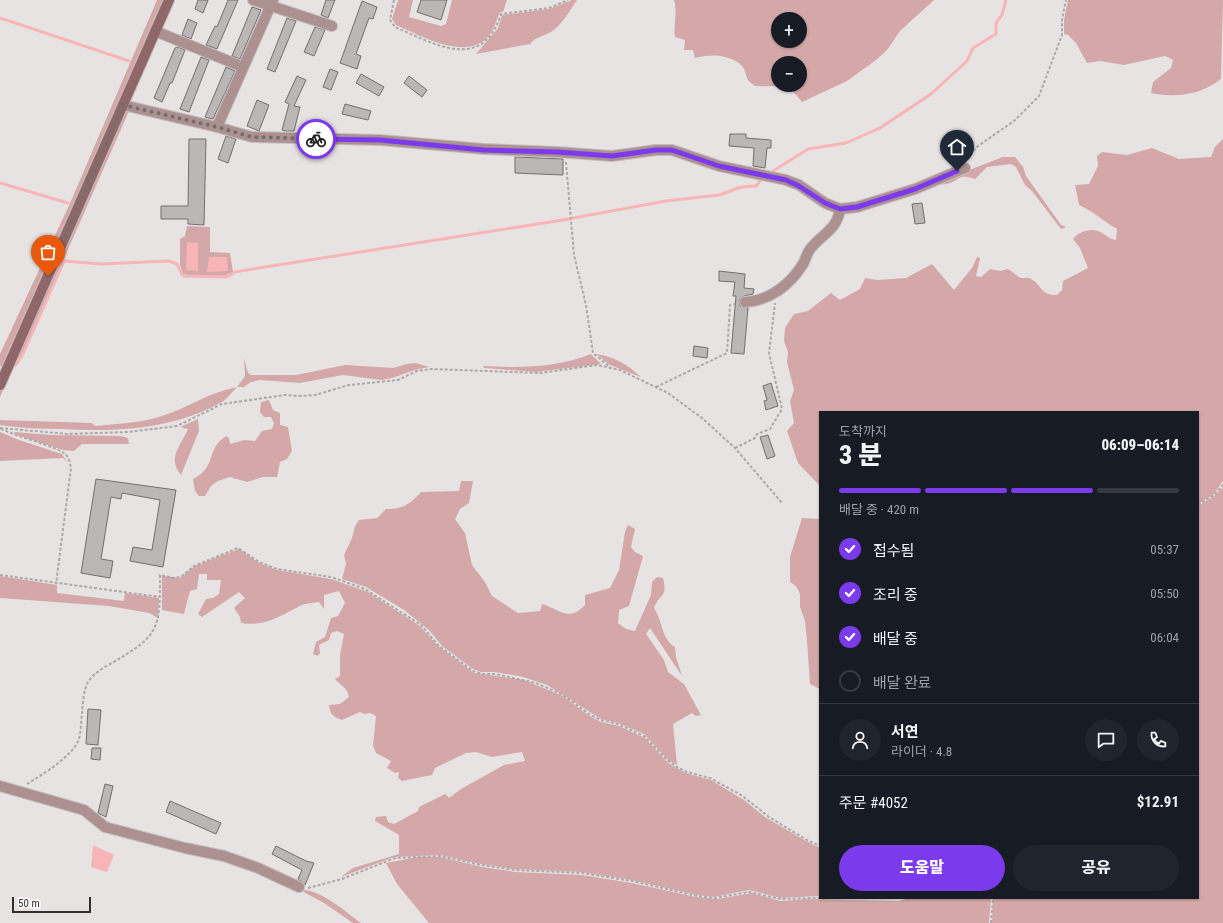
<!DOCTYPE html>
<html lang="ko">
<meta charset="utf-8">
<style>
body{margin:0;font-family:"Roboto Condensed","Noto Sans KR",sans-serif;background:#20242c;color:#f1f3f6;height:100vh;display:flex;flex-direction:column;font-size:15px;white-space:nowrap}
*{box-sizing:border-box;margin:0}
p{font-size:13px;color:#9ea1a6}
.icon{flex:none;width:22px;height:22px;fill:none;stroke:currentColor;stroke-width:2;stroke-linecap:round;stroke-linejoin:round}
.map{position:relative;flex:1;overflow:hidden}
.side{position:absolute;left:819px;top:411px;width:380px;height:488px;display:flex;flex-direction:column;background:#171b24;border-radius:0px;box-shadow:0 1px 3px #0004}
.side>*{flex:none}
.buttons{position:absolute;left:771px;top:12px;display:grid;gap:8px}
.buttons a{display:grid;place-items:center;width:36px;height:36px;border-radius:50%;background:#171b24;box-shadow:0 1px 3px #0004;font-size:20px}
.scale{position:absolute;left:12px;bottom:10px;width:79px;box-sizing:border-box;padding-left:4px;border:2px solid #312f2f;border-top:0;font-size:11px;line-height:14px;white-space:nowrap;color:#312f2f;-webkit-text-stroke:3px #fff;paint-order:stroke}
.pin{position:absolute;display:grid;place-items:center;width:34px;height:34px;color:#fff;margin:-41px -17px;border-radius:50% 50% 50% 0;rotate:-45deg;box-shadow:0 0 4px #0007}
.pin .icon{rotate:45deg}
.courier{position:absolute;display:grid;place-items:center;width:40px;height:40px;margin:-20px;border:3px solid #7c3aed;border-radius:50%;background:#fff;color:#222;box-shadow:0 1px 5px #0007}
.summary em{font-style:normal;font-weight:800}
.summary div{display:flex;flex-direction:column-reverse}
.summary{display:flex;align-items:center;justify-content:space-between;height:68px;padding:0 20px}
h1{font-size:26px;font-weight:800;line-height:30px}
.bar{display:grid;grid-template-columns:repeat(4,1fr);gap:6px 4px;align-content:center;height:48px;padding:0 20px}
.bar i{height:5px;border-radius:3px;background:#363941}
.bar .selected{background:#7c3aed}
.bar p{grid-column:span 4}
.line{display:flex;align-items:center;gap:10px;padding:0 20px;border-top:1px solid #363941}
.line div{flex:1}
.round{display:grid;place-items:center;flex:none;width:42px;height:42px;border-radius:21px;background:#20242c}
ol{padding:0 20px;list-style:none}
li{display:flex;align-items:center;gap:12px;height:44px}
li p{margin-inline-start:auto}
li .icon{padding:4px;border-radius:50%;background:#7c3aed;color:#fff;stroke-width:4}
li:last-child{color:#9ea1a6}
li i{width:22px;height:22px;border:2px solid #363941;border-radius:50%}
.button{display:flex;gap:8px;margin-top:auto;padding:8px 20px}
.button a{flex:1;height:46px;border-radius:24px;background:#7c3aed;color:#fff;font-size:16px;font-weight:800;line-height:46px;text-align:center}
.button a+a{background:#20242c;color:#f1f3f6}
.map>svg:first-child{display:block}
</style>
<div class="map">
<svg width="1223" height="923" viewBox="0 0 1223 923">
<rect width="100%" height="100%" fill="#e8e3e3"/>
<path fill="#d4a8a9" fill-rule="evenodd" d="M157,0h9l-166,381v-12l2,1 1,-3 -3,-1v-12l71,-153z
M398,0h15l-4,17 32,9 5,-2 6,-24h55l-4,12h-3c-4,10 -7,20 -14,27 -24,21 -66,-4 -90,-14l-4,-6z
M572,0h5c-7,10 -15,25 -26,32 -8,5 -15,4 -21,12l-54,10 22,-26 4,-13 47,-6z
M674,0h260l-34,31 -13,19 -11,10 -29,21 -45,21c-16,-22 -23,-14 -47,-16 -2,-2 -6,-4 -7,-6 -3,-5 -2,-11 -7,-15 -12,-11 -32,-11 -46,-7l-2,-8h-9l1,-10 -10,-3c-2,-12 3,-24 -1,-37zM778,19h22v22h-22zM778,63h22v22h-22z
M1068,0h155l-2,79c-21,16 -44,19 -70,14l2,-11 18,-14 2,-8 -8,-4 -41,9 -24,-4 -13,2 -11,-20 -8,-8 -4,-1v-14z
M127,107l2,4 -108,245 -7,11 -14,30v-7z
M1223,139v342l-9,13 -16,10v-92h-378v74l-22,-23 -11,-32 7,-8 -4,-22 4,-11 -7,-28 1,-10 -4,-11 1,-13 9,-14 14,-3 23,-18 9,7 20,-11 5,-11 12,2 29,-2 26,-14 22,26 18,-22 5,-11 3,1 -4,18 5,1 9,-8 10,2 8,-2c4,2 9,8 14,9 3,0 6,-1 9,1 11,6 10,17 26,16l5,-5 1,-9 25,-13 -8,-20 -7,-9c6,-8 20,-12 29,-6 5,3 8,6 14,7l1,-11c-14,-8 -24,-18 -38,-24l-4,-20 14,-1 9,-18 -1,-10 5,-4 25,3 25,-7 27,11 32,-2 4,-10z
M1003,157h12l8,10 3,9 35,49 5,2 -5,2 -29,-38 -7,-6 -9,-18 -5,-3 -24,3 -12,12c-19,-6 -14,2 -28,5 -5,1 -11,0 -17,1z
M187,226l23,1v25l20,1 3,19c-13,8 -35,4 -50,2l-3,-9v-26l5,-3z
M591,354l10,10 -65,8 -52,-4 -1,-2c38,2 73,2 108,-12z
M596,354c19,3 31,10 45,23l-31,-12z
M244,358l4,15 3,2h45l49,-10 49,3 12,-4 10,-1 13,4 -14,3 -23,8 -11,2 -38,-5 -43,8 -40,-3 -9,2 -7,5h-7c-5,5 -10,12 -15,15 -50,28 -106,30 -161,27 -20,0 -41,-1 -61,-4v-5l92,3 3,3c21,-2 44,-3 64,-9 27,-8 50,-25 78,-30l8,-11z
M269,400l4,10 7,3v12l8,2 4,24 -5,8 -7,3 -3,15h-14l-16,5 -17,-5 -12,4 -7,5 -6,10h-6l-4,-5 -2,-12c25,-13 12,-29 33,-43l3,2 1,6 14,-4 11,1 7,-10 10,-2 2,-6 -3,-6h-7l-4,-5 1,-10z
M198,419l1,12 -18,44c-14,-17 -1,-28 7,-46l-8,-2z
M0,432l19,8 43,14 6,9 -5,-5 -63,3z
M14,432l37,3 70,1 7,2 1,6h-47l-8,7 -11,-1 -49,-16z
M461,481h12l-4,22 -9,6 -5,10 10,14 7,32 13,17 7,14 26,17 22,-2 2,-7c18,5 26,19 43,1v-10l25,-7 9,-18 6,-38 3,-7 7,4 -4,18 4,5 8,4 -14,50 -10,4 -1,13 8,6 9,2 16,-36 1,-13 5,-5 6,1c5,20 -3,15 -9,30 9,13 7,31 21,39l1,10 6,19 -32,-48 -4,6 18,26 4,12 16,12 17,31 -5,1 -4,-3 -19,11 4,41 -9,-5 -24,-26 -26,-11 -17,-4 -54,-34 -24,-8 -28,-5h-14l-8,-3 -31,-23 -13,-16 -25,-20 -38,-23 -24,-8 4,-15 -2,-9 8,-17 3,-12 4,-6 18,-2 9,-9c16,1 25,-6 35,-17l38,-1z
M1223,487v436h-231l1,-25h205v-392l15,-9z
M802,518l18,1v170l-10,-5 -3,-43 -2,-20 -5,-14v-13l-4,-8 -6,-4v-25z
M239,549l20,14 18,7 54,9 37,13 52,34 18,20 36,27 50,7 39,16 25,19 13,7 18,4 26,12 23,25 18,10 25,7 33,20 21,17 41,24 14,7v48l-40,2 -31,-8 -35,7 -17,-2 -65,-15 -51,-8 -66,-3 -34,-5 -41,-9 -46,2 -53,20 12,-9 46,-14v-19l-24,-14 1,-4 10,-1 2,6 6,2 24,-13 1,-4 26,-13 4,4 12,-9 43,-24 21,-4 -3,-9 -30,5 -16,-5 -10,1 -31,15 -3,7 -30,6 -4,-3 1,-6 -4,1 -8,-5 4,-7 -15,-8 -3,-7 3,-30 -6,-3 -6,1 -4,-2 -18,8c-9,-3 -12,-6 -13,-15l11,-1 9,-7c-2,-10 -8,-11 -14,-18l5,-3v-21l4,-21 -7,-3 -6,2 -2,7 -10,5 1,8 -2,3 -5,-2 3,-12 9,-5 6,-19 7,-2 7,-13 -6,-12 -15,4v14l-5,-7c-6,1 -13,1 -19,4 -20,10 -35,21 -59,17l-1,-6 -6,-9 11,-10 -6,-6 -37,25 -4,-3 8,-15 7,-1 6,-4 2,-14h-14v-6h-8l-2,15 -7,2 -6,23 -22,-4v-34l18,2 15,-12z
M0,576l57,9v8l67,8 1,-8 34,5 -1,20 -9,-5 -40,-7 -109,-8z
M417,857h23l42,10 34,5 66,3 50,8 64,14 21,2 35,-6 28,8 27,-2 92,2 10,-3h82l-2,25h-560l-32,-39 -11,-21z
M298,889c24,1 44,20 63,34h-8l-29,-20z"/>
<path fill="#f8b5b7" d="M187,242l11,1v28l-12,-1z
M209,257h18l1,14 -21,1z
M93,845l21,10 -7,17 -16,-5z"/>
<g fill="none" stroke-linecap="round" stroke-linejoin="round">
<path stroke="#f8b5b7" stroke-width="3" d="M0,18l129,43
M770,173l38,-24 38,-6 34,-15 51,-34 36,-33 6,-13 23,-14v-11l6,-8 4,-15
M0,183l68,20
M573,218l93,-17 53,-6 22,-8 15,-1 7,-9
M15,366l7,-10 42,-95 37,3 68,-3 8,3 5,11 2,1 40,1 5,-1 6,-4 24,-4 310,-49"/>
</g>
<path fill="#bcb7b7" stroke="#746f6f" d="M198,0h10l-5,13 -8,-4z
M228,0h10l-21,49 -11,-4 9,-19 2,1z
M326,0h9l-7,18 -7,-3z
M421,0h26l-6,20 -24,-8z
M362,1l15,6 -4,12 -4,-1 -13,36 5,2 -4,13 -17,-6z
M252,7l9,3 -21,49 -8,-3z
M287,18l9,3 -21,51 -8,-3z
M188,19l9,4 -6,16 -9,-4z
M315,27l10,3 -11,26 -10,-4z
M178,47l7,3 -13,33h-2l-8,19 -8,-4 21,-50z
M201,57l8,3 -20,52 -9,-3z
M226,67l9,4 -22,48 -5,-1 -3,-1z
M330,69l8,3 -7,18 -8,-3z
M361,74l23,13 -5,9 -23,-13z
M297,76l9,4 -12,26 6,1 -6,24h-8l-4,-1 7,-26 -4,-2z
M409,76l18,14 -5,7 -18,-14z
M257,100l12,5 -10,26 -12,-5z
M345,104l26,7 -3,9 -26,-6z
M730,134h16v4l25,2v8h-4l-2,20 -12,-2 1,-18 -25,-2z
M226,136l10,3 -8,24 -10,-4z
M189,139h17l-2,86 -16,-1v-5h-27v-13h27z
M515,157l48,2v16l-48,-2z
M922,203l3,20 -10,1 -3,-20z
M719,271l26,3 -1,14 10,1 -1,5 -9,2 -5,4 1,6 8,2 -4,46 -13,-1 5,-57h-3l2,-14 -16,-1z
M694,346l14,2 -1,10 -14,-2z
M771,383l7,23 -12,4 -2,-9 3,-1 -4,-14z
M768,435l7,21 -8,3 -7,-22z
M96,479l80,11 -13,77 -33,-6 3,-14 19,3 8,-50 -38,-7 -1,6 -10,-2 -10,62 12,2 -3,17 -29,-5z
M88,709l13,1 -3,35 -12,-1z
M92,748h9l-1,12 -9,-1z
M105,784l8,2 -7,31 -8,-4z
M170,801l51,22 -5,11 -50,-22z
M276,846l30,15 8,2 -9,22 -7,-6 4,-9 -30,-16z"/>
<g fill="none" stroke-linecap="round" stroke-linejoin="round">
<g stroke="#c3bfbf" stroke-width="12">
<path id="street" d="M253,0l79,26
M155,31l88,36
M123,105l94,22 56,-127
M217,127l35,10 128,3 104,9 73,3 55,4 44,-6h16l47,16 67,14 13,5 26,18 15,6 17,-2 58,-18 50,-21
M745,302c24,-1 45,-17 58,-38 3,-5 4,-12 8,-16 12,-15 26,-18 29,-39
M0,786l84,24 21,17 80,21 39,8 34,12 41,19"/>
</g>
<g stroke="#c3bfbf" stroke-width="12">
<path id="secondary" d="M0,385l169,-385"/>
</g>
<path stroke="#aca8a8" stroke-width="2" stroke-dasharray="3 2" stroke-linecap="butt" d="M394,0l-4,20 5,7c40,17 87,46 106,-13l48,-6 19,-8
M966,158l12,-12 36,-25 25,-25 23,-61v-15l4,-20
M566,162l8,93 12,50 7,48 17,14
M656,387l71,-34 3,-48 5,-1
M0,428l68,6 60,-2 49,-6 45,-22 63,-9 14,1 16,-1 34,-10 49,-5 19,-9 14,-2 109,4 57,-8 23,5 48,23 34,25 33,30 47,55
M1,429c14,7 57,18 64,25 4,3 5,9 6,14l-15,116
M735,448l20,-10 2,-4 13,-5 12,-20 -13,-56 6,-50
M1198,505l16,-10 9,-10
M0,575l160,22
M27,784c15,-9 46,-28 52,-45 2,-8 2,-17 3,-25 1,-10 1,-23 6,-32 5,-8 16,-15 24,-19 48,-28 48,-34 48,-88l14,3 8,-2 12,-10 44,-18 21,14 18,7 54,8 34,12 56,36 18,21 34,25 9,3h13l41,9 27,12 26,19 12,6 17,4 26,12 23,24 10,7 10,5 23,6 31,17 28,22 38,23 13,6
M308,888l34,-9 53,-21 45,-2 41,9 35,5 66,3 50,8 65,15 18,2 34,-6 31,7 40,-1
M856,898h46
M991,923l2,-25"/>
<use href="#street" stroke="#ad9090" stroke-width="10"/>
<use href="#secondary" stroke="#906769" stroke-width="10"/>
</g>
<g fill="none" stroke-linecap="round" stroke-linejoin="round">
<path stroke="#716e6e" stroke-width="4" stroke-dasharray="0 7.2" d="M48,276l75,-171 94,22 35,10 64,2"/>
<path stroke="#7c3aed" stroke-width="5" d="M316,139l64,1 104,10 73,2 55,4 44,-6h16l47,16 67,14 13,6 26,17 15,6 17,-2 58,-18 42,-18"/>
</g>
</svg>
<div class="buttons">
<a>+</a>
<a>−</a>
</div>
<div class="scale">50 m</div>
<div class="pin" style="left:48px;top:276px;background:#ea580c"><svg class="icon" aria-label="bag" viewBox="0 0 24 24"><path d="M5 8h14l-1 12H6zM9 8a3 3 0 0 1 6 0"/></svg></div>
<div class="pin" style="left:957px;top:171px;background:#1f2937"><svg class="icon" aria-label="home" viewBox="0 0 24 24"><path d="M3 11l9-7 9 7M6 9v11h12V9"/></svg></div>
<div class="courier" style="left:316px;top:139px"><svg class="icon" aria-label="bike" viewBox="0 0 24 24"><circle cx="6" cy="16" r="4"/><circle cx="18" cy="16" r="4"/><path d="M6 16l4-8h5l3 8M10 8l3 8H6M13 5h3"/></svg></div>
<section class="side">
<div class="summary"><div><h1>3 분</h1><p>도착까지</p></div><em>06:09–06:14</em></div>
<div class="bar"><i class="selected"></i><i class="selected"></i><i class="selected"></i><i></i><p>배달 중 · 420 m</p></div>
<ol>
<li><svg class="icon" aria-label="check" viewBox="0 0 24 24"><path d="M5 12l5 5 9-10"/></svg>접수됨<p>05:37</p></li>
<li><svg class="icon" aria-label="check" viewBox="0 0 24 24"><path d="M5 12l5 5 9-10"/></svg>조리 중<p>05:50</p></li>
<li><svg class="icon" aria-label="check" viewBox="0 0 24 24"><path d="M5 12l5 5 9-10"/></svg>배달 중<p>06:04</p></li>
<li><i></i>배달 완료</li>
</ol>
<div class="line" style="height:72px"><a class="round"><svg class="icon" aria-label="person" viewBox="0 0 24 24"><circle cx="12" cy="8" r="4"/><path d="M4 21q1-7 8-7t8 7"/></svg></a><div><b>서연</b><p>라이더 · 4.8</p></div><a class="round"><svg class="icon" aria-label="chat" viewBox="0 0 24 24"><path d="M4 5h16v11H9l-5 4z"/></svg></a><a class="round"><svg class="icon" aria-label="phone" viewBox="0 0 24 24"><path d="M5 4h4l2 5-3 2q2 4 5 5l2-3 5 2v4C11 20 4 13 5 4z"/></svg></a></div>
<div class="line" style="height:52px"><div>주문 #4052</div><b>$12.91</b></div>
<div class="button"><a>도움말</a><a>공유</a></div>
</section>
</div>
